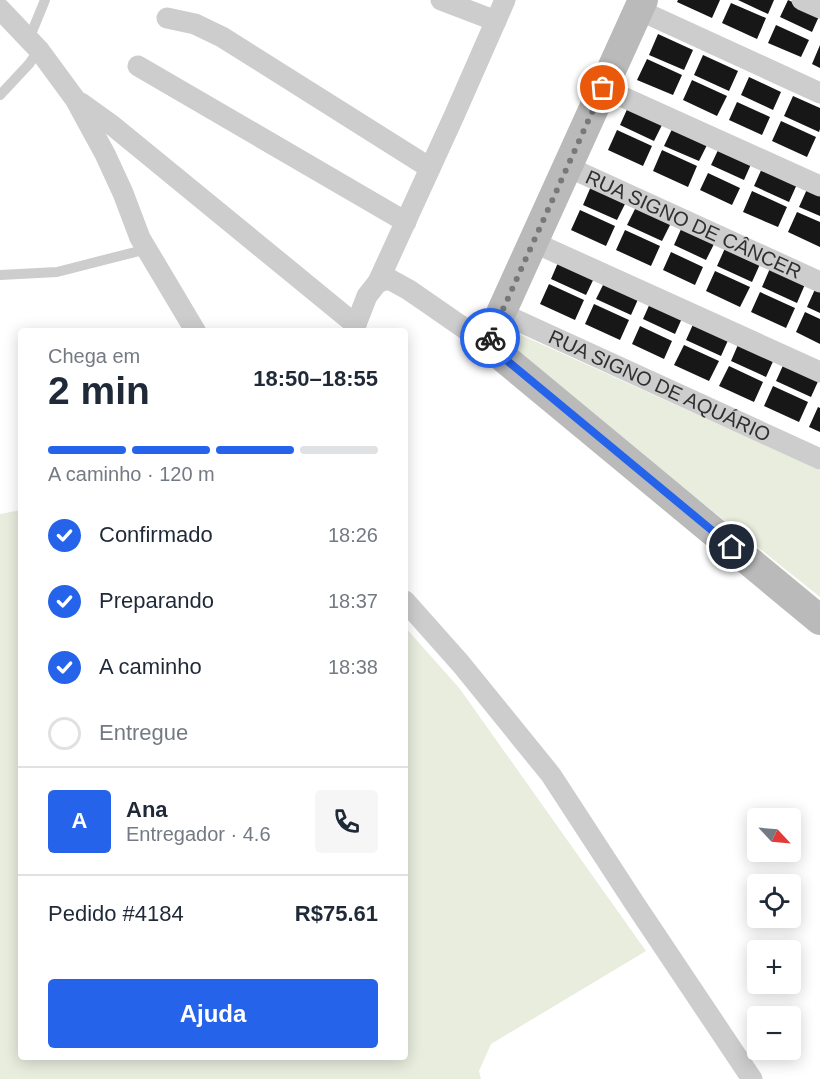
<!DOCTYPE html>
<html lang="pt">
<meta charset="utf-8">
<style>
body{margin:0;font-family:Arial,sans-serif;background:#f6f6f7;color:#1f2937;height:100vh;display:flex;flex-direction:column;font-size:22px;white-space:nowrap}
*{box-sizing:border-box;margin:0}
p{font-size:20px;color:#747a83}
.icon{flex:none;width:33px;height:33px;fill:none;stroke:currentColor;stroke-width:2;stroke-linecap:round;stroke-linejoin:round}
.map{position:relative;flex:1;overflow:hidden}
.panel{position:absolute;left:18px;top:328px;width:390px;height:732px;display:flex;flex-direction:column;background:#fff;border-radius:6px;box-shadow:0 3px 15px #0003}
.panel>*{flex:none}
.needle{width:39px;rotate:116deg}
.tools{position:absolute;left:747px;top:808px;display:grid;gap:12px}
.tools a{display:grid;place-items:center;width:54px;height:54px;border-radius:6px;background:#fff;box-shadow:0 3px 15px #0003;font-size:30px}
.pin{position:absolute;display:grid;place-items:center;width:51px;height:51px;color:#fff;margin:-26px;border:3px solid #fff;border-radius:50%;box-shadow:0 2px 6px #0007}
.courier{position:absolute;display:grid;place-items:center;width:60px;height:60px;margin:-30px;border:4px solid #2563eb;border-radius:50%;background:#fff;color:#222;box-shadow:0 2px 8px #0007}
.summary em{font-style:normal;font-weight:700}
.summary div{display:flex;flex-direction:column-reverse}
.summary{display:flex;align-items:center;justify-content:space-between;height:102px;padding:0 30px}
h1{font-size:39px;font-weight:700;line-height:45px}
.bar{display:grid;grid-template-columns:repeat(4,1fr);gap:9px 6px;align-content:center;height:72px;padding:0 30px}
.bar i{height:8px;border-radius:4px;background:#e0e1e3}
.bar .selected{background:#2563eb}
.bar p{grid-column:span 4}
.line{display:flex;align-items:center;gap:15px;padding:0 30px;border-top:2px solid #e0e1e3}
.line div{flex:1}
.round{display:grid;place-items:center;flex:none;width:63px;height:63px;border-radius:6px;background:#f6f6f7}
ol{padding:0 30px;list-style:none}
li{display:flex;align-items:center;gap:18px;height:66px}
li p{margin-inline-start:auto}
li .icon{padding:6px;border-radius:50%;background:#2563eb;color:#fff;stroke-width:4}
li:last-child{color:#747a83}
li i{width:33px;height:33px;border:3px solid #e0e1e3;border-radius:50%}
.cta{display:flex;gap:12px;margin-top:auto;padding:12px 30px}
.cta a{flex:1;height:69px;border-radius:6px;background:#2563eb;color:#fff;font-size:24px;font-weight:700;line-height:69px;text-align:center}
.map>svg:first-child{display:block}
</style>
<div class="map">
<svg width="820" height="1079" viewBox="0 0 820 1079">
<rect width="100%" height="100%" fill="#fff"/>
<path fill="#e8edde" d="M510,330l310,140v127l-317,-254z
M21,510v548h384v-431l55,62 186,262 -155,93 -12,27 2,8h-481v-565z"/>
<path fill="#171717" d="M678,0h42l-8,18 -35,-16z
M738,0h36l-6,14z
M788,0l32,14 -8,18 -32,-15z
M731,3l35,15 -9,21 -35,-16z
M776,25l33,15 -8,17 -33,-14z
M658,34l35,16 -9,20 -35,-15z
M820,45v23l-8,-4z
M703,55l35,16 -9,20 -35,-16z
M647,59l35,16 -9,20 -36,-15z
M749,77l32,15 -8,18 -32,-15z
M692,80l35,16 -10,20 -34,-16z
M793,96l27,12v21l-1,3 -35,-16z
M737,102l33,15 -8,18 -33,-15z
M629,105l35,16 -10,20 -34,-16z
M781,121l35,16 -9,20 -35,-16z
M674,125l35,16 -10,20 -35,-15z
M617,130l35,16 -9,20 -35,-16z
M719,148l33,14 -8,18 -33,-15z
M662,150l35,16 -9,21 -35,-16z
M763,166l35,16 -9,20 -35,-16z
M708,173l32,15 -8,17 -32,-15z
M592,184l35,16 -10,20 -34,-15z
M808,187l12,5v24l-21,-9z
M752,191l35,16 -9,20 -35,-15z
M637,205l35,16 -10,20 -35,-16z
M580,210l35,16 -9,20 -35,-16z
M797,212l23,10v25l-32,-15z
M682,227l33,15 -9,18 -32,-15z
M625,230l35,16 -9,20 -35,-16z
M726,246l35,16 -9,20 -35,-16z
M671,252l32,15 -8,18 -32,-15z
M560,258l36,16 -10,21 -35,-16z
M771,266l35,16 -9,21 -35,-16z
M715,271l35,16 -10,20 -34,-16z
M606,279l34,16 -9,20 -35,-16z
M549,284l35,16 -9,20 -35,-16z
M816,287l4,2v24l-13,-6z
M760,292l35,16 -9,20 -35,-16z
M651,301l32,15 -8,18 -32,-15z
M594,304l35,16 -9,20 -35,-16z
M805,312l15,7v25l-24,-12z
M695,320l35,16 -9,20 -35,-16z
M640,326l32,15 -8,18 -32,-15z
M740,340l35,17 -9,20 -35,-16z
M684,345l35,16 -10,20 -35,-16z
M785,361l35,16 -9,20 -35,-16z
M729,366l34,16 -9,20 -35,-16z
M773,386l35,16 -9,20 -35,-16z
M818,407l2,1v24l-11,-5z"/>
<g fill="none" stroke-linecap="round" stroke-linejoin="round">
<path stroke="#cdcdcd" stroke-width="10" d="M29,39l16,-39
M0,95l29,-31 10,-14
M0,275l57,-3 90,-23"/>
<g stroke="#cdcdcd" stroke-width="21">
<path d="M441,0l55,21"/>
<path d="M802,0l18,8"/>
<path d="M0,9l39,41 36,49 30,55 18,39 17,45 56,94"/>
<path d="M639,10l181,83"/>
<path d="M167,18l28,6 27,13 208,131"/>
<path d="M138,66l268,156"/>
<path d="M603,88l217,98"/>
<path d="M81,103l32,23 243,199"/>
<path id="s1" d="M568,167l252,115"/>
<path d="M533,242l287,130"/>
<path d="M378,282l76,-166 51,-116"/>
<path id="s2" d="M353,332l14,-36 11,-14 11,-3 20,11 78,54 14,-31 319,146"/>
<path d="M405,601l56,63 90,111 84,129 117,175"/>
</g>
<path stroke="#bababa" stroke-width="30" d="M501,313l142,-313
M487,344l333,276"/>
</g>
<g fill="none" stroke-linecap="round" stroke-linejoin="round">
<path stroke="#787878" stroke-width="6" stroke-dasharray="0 10.8" d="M490,338l113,-250"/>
<path stroke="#2563eb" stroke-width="8" d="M490,338l-3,6 245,203"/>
</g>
<g text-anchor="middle" stroke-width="6" stroke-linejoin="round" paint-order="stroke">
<g font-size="20" fill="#303030" stroke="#fff">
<text dy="7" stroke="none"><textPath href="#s1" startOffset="138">RUA SIGNO DE CÂNCER</textPath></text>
<text dy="7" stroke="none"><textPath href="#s2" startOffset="394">RUA SIGNO DE AQUÁRIO</textPath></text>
</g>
</g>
</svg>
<div class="tools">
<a><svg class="needle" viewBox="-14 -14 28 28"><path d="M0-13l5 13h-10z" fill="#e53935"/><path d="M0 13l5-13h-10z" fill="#747a83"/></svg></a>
<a><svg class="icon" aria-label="locate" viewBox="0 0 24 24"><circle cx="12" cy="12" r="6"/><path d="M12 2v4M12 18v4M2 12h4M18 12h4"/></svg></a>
<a>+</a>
<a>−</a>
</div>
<div class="pin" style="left:603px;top:88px;background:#ea580c"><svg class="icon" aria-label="bag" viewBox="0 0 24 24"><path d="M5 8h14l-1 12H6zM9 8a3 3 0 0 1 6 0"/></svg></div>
<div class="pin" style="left:732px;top:547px;background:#1f2937"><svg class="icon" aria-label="home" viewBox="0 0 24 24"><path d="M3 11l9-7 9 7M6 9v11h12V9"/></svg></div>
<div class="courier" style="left:490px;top:338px"><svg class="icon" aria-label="bike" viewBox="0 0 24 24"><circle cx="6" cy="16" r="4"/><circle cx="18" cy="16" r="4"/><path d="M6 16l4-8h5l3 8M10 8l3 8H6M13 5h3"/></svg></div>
<section class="panel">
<div class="summary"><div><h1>2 min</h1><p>Chega em</p></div><em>18:50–18:55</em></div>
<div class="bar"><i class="selected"></i><i class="selected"></i><i class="selected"></i><i></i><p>A caminho · 120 m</p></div>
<ol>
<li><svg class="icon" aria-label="check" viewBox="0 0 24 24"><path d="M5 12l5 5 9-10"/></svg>Confirmado<p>18:26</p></li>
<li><svg class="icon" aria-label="check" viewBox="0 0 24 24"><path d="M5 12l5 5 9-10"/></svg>Preparando<p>18:37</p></li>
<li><svg class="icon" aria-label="check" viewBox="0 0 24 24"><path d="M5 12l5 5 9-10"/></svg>A caminho<p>18:38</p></li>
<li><i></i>Entregue</li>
</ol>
<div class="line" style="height:108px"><b class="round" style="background:#2563eb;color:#fff">A</b><div><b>Ana</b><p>Entregador · 4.6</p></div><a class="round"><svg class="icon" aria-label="phone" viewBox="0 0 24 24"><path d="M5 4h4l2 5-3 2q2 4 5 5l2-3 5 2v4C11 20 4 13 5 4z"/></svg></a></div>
<div class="line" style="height:78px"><div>Pedido #4184</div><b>R$75.61</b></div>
<div class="cta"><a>Ajuda</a></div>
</section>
</div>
